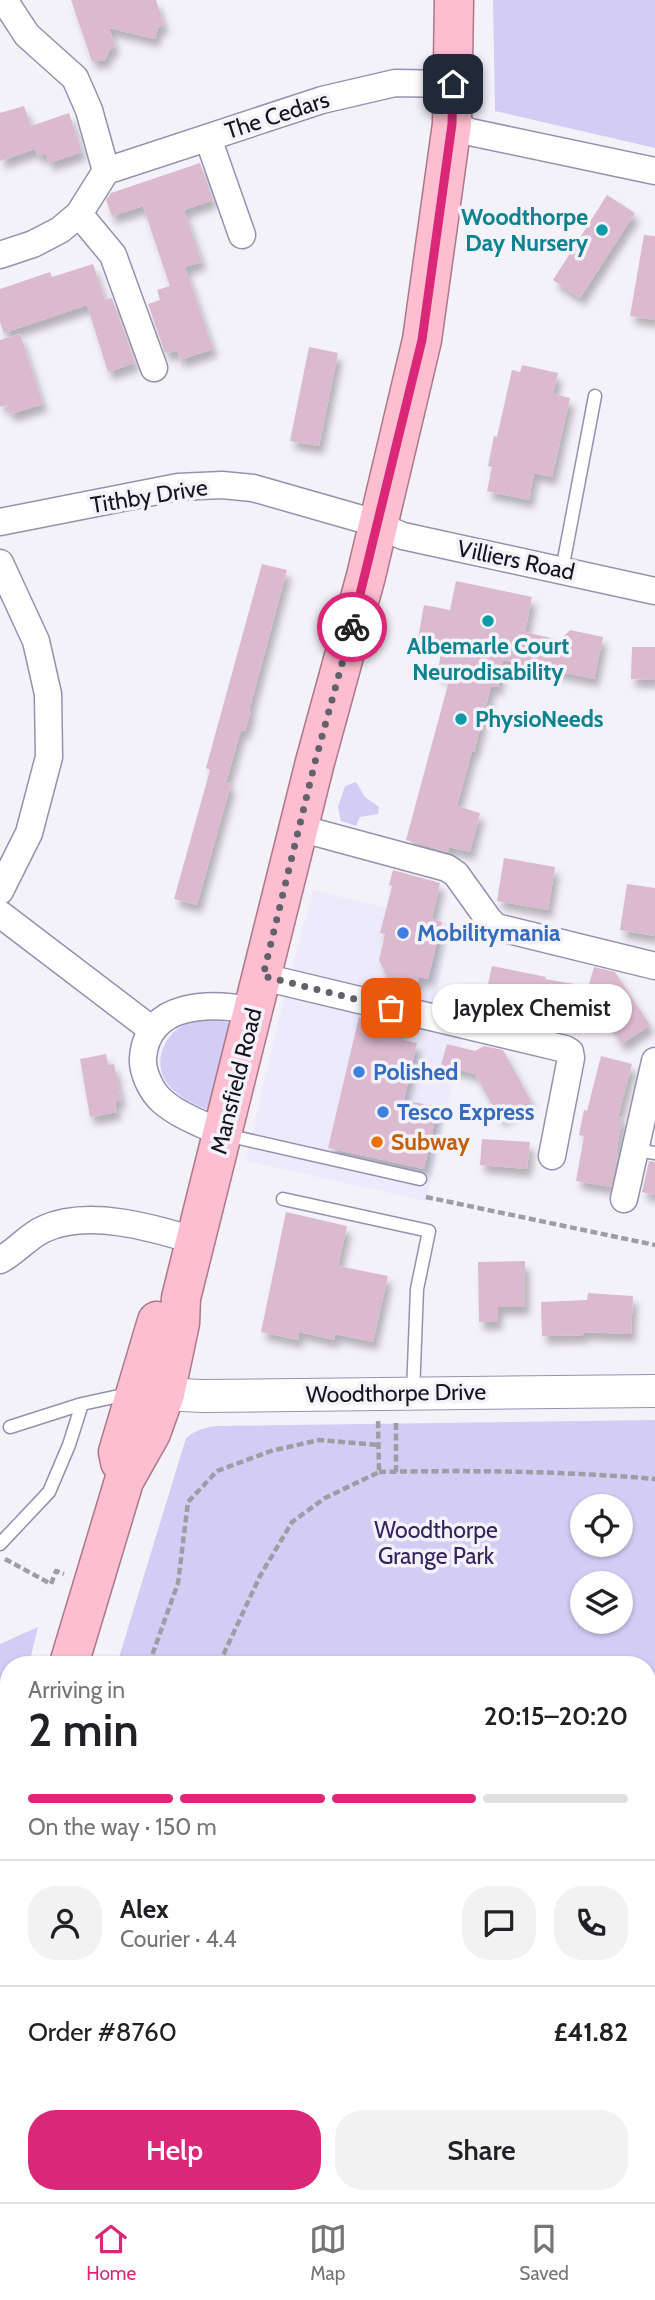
<!DOCTYPE html>
<meta charset="utf-8">
<style>
body{margin:0;font-family:Cabin,sans-serif;background:#f2f2f2;color:#202124;height:100vh;display:flex;flex-direction:column;font-size:26px;white-space:nowrap}
*{box-sizing:border-box;margin:0}
p{font-size:23px;color:#757577}
.icon{flex:none;width:38px;height:38px;fill:none;stroke:currentColor;stroke-width:2;stroke-linecap:round;stroke-linejoin:round}
.map{position:relative;flex:1;overflow:hidden}
.details{position:absolute;left:0px;top:1656px;width:656px;height:548px;display:flex;flex-direction:column;background:#fff;border-radius:28px 28px 0 0;box-shadow:0 2px 5px #0004}
.details>*{flex:none}
.controls{position:absolute;left:570px;top:1494px;display:grid;gap:14px}
.controls a{display:grid;place-items:center;width:63px;height:63px;border-radius:50%;background:#fff;box-shadow:0 2px 5px #0004;font-size:35px}
.pin{position:absolute;display:grid;place-items:center;width:60px;height:60px;color:#fff;margin:-30px;border-radius:14px;box-shadow:0 4px 10px #0006}
.courier{position:absolute;display:grid;place-items:center;width:70px;height:70px;margin:-35px;border:5px solid #db2777;border-radius:50%;background:#fff;color:#222;box-shadow:0 2px 9px #0007}
.bubble{position:absolute;height:49px;border-radius:24px;background:#fff;box-shadow:0 2px 5px #0004;font-size:23px;font-weight:600;line-height:49px;text-align:center}
.overview em{font-style:normal;font-weight:600}
.overview div{display:flex;flex-direction:column-reverse}
.overview{display:flex;align-items:center;justify-content:space-between;height:119px;padding:0 28px}
h1{font-size:46px;font-weight:600;line-height:52px}
.bar{display:grid;grid-template-columns:repeat(4,1fr);gap:10px 7px;align-content:center;height:84px;padding:0 28px}
.bar i{height:9px;border-radius:5px;background:#e0e0e0}
.bar .current{background:#db2777}
.bar p{grid-column:span 4}
.line{display:flex;align-items:center;gap:18px;padding:0 28px;border-top:2px solid #e0e0e0}
.line div{flex:1}
.round{display:grid;place-items:center;flex:none;width:74px;height:74px;border-radius:28px;background:#f2f2f2}
.cta{display:flex;gap:14px;margin-top:auto;padding:14px 28px}
.cta a{flex:1;height:80px;border-radius:28px;background:#db2777;color:#fff;font-size:28px;font-weight:600;line-height:80px;text-align:center}
.cta a+a{background:#f2f2f2;color:#202124}
.dock{display:flex;justify-content:space-around;align-items:center;height:98px;border-top:2px solid #e0e0e0;background:#fff;font-size:19px;color:#757577}
.dock a{display:grid;justify-items:center;gap:4px}
.dock .current{color:#db2777}
.map>svg:first-child{display:block}
</style>
<div class="map">
<svg width="655" height="2202" viewBox="0 0 655 2202">
<defs>
<filter id="shadow"><feDropShadow dx="4.5" dy="8" stdDeviation="3.5" flood-color="#0004"/></filter>
</defs>
<rect width="100%" height="100%" fill="#f4f2f9"/>
<path fill="#edeafb" d="M313,890l139,34 -18,79 35,8 -43,190 -180,-40 33,-143z"/>
<path fill="#d3ccf4" fill-rule="evenodd" d="M493,0h162v148l-160,-37z
M356,782l9,15 14,10 -1,7 -18,3 -4,9 -15,-5 -3,-14 7,-21z
M213,1019l19,4 -24,87c-14,-6 -31,-13 -41,-27 -15,-19 -3,-50 19,-59 9,-3 19,-4 27,-5z
M655,1420v416h-7v-172h-531l69,-226c10,-8 19,-11 32,-12zM583,1507h38v38h-38zM583,1584h38v38h-38z
M38,1627l-9,37h-20v82l-9,35v-137z"/>
<path fill="#dbb9ce" filter="url(#shadow)" d="M71,0h85l8,25 -6,3 -3,11 -46,-11 6,19 -5,2 -5,11 -13,1z
M24,106l7,20 38,-13 13,39 -33,11 -3,-9 -8,2 -3,-7 -35,12v-48z
M200,163l13,37 -29,10 18,52 -17,5 28,82 -33,11 -3,-9 -12,2 -17,-49 12,-4 -3,-10 13,-4 -27,-80 -31,10 -6,-16 5,-7z
M607,195l28,18 -55,85 -27,-18z
M644,235l11,1v84l-25,-4z
M93,264l12,36 7,-2 23,65 -27,9 -21,-67 -83,28 -4,-11v-33l50,-17 2,5z
M20,334l23,70 -33,10 -3,-9 -7,2v-67z
M309,347l29,6 -19,93 -29,-5z
M522,365l36,8 -5,21 17,4 -18,79 -18,-4 -5,27 -42,-9 5,-24 -4,-1 6,-30 3,1 15,-67 8,2z
M262,564l25,6 -38,141h2l-6,20 -4,-1 -15,53 5,1 -34,121 -23,-6 36,-129 -4,-2z
M456,581l76,16 -7,35 35,8 10,-10 33,7 -9,42 -91,-19 -5,27 -7,-1 -17,66 -2,-1 -15,55 23,7 -10,39 -21,-5 -1,5 -42,-12 44,-163 -13,-2 6,-32 -25,-5 6,-33 26,5z
M632,647h23v33l-24,-1z
M504,858l51,9 -7,43 -51,-9z
M393,870l47,13 -8,36 10,3 -14,57 -9,-2 -2,6 -31,-8 -7,-15 6,-26 -5,-1 12,-47 -3,-1z
M627,884l28,4v48l-35,-6z
M492,966l54,11 -1,2 35,6 -5,31 -90,-18z
M594,967l21,5 35,53 -28,19 -35,-53z
M359,1017l42,9 -3,13 19,4 -13,57 34,7 -14,62 -96,-21z
M447,1044l28,7 9,-5 19,4 28,51 -31,18 -25,-45 -34,-9z
M106,1054l2,11 6,-1 7,36 -6,2 2,10 -27,5 -10,-58z
M601,1056l31,8 -14,53 4,1 -6,36h2l-7,33 -35,-6 8,-45 -5,-1 5,-25 3,1z
M482,1139l48,3 -3,27 -47,-4z
M649,1161l6,1v33l-13,-3z
M286,1212l61,14 -9,40 50,10 -15,66 -38,-8 -1,6 -35,-8 -1,8 -37,-8z
M525,1261v46h-27v15h-19l-1,-60z
M588,1293l45,3 -2,38 -47,-2v3l-42,1 -1,-34 46,-2z"/>
<g fill="none" stroke-linecap="round" stroke-linejoin="round">
<g stroke="#9690b0" stroke-width="15">
<path id="service" d="M562,570l33,-174
M226,1135l194,44
M637,1150l18,3
M283,1199l146,32 -12,58 -4,104
M10,1427l72,-23 46,-10
M0,1544l49,-52 20,-47 13,-41
M0,2041l9,3"/>
</g>
<g stroke="#9690b0" stroke-width="29">
<path id="minor" d="M4,0l23,35 48,43 14,32 17,61
M452,124l18,8 185,39
M208,138l34,97
M79,214l34,41 41,113
M0,255l33,-11 27,-14 19,-16 27,-43 216,-71 73,-17 58,1
M0,522l178,-35 44,-2 31,3 112,32 38,16 252,55
M0,563l36,78 12,53 1,63 -20,76 -29,58
M299,828l148,40 9,6 33,46 7,7 159,39
M0,914l151,115
M263,977l302,72 5,3 1,6 -19,98
M223,1134c-20,-10 -44,-18 -61,-33 -11,-10 -20,-29 -19,-43 4,-57 69,-56 111,-47
M624,1199l31,-138
M0,1260c16,-8 28,-24 44,-31 44,-20 107,-2 152,12"/>
</g>
<g stroke="#9690b0" stroke-width="34">
<path id="tertiary" d="M142,1393l60,3 453,-5"/>
</g>
<g stroke="#ab788a" stroke-width="41">
<path id="trunk" d="M120,1462l-2,-10 39,-131
M69,1664l55,-183 27,-48 14,-39 15,-71 1,-25 134,-536 51,-186 56,-236 30,-216 2,-124
M0,1928l9,-32"/>
</g>
<path stroke="#9e9ca5" stroke-width="4.5" stroke-dasharray="7 3.5" stroke-linecap="butt" d="M426,1197l229,48
M379,1472c92,-2 184,-1 276,7
M396,1472v-50
M5,1559l46,25 5,-13 8,3
M149,1664l29,-81 10,-81 29,-31 54,-20 48,-11 60,5
M219,1664l41,-88 32,-54 33,-24 54,-26 -1,-53
M648,1801l7,-1"/>
<use href="#service" stroke="#fff" stroke-width="12"/>
<use href="#minor" stroke="#fff" stroke-width="26"/>
<use href="#tertiary" stroke="#fff" stroke-width="32"/>
<use href="#trunk" stroke="#fcbed0" stroke-width="38"/>
</g>
<g fill="none" stroke-linecap="round" stroke-linejoin="round">
<path stroke="#63616b" stroke-width="7" stroke-dasharray="0 12.6" d="M352,627l-37,135 -52,214 128,32"/>
<path stroke="#db2777" stroke-width="9" d="M352,627l70,-287 30,-216 1,-40"/>
</g>
<g fill="#0f9aa8" stroke="#f4f2f9" stroke-width="2.5">
<circle cx="602" cy="230" r="7"/>
<circle cx="488" cy="621" r="7"/>
<circle cx="461" cy="719" r="7"/>
</g>
<g fill="#3f7fe0" stroke="#f4f2f9" stroke-width="2.5">
<circle cx="403" cy="933" r="7"/>
<circle cx="359" cy="1072" r="7"/>
<circle cx="383" cy="1112" r="7"/>
</g>
<circle fill="#e8710a" stroke="#f4f2f9" stroke-width="2.5" cx="377" cy="1142" r="7"/>
<g text-anchor="middle" stroke-width="7" stroke-linejoin="round" paint-order="stroke">
<g font-size="23" fill="#15131e" stroke="#f4f2f9">
<text transform="translate(277 115) rotate(-18)" y="8">The Cedars</text>
<text transform="translate(149 496) rotate(-9)" y="8">Tithby Drive</text>
<text transform="translate(516 560) rotate(12)" y="8">Villiers Road</text>
<text transform="translate(236 1081) rotate(-76)" y="8">Mansfield Road</text>
<text transform="translate(396 1393) rotate(-1)" y="8">Woodthorpe Drive</text>
</g>
<g font-size="23" font-weight="bold" fill="#0d838f" stroke="#f4f2f9" text-anchor="end">
<text x="588" y="225">Woodthorpe<tspan x="588" dy="26">Day Nursery</tspan></text>
<text x="488" y="654" text-anchor="middle">Albemarle Court<tspan x="488" dy="26">Neurodisability</tspan></text>
<text x="475" y="727" text-anchor="start">PhysioNeeds</text>
</g>
<g font-size="23" font-weight="bold" fill="#366cbe" stroke="#f4f2f9" text-anchor="start">
<text x="417" y="941">Mobilitymania</text>
<text x="373" y="1080">Polished</text>
<text x="397" y="1120">Tesco Express</text>
</g>
<g font-size="23" font-weight="bold" fill="#c56008" stroke="#f4f2f9" text-anchor="start">
<text x="391" y="1150">Subway</text>
</g>
<g font-size="23" fill="#33225c" stroke="#f4f2f9">
<text x="436" y="1538">Woodthorpe<tspan x="436" dy="26">Grange Park</tspan></text>
</g>
</g>
</svg>
<div class="controls">
<a><svg class="icon" aria-label="locate" viewBox="0 0 24 24"><circle cx="12" cy="12" r="6"/><path d="M12 2v4M12 18v4M2 12h4M18 12h4"/></svg></a>
<a><svg class="icon" aria-label="layers" viewBox="0 0 24 24"><path d="M12 4l9 5-9 5-9-5zM3 14l9 5 9-5"/></svg></a>
</div>
<div class="pin" style="left:391px;top:1008px;background:#ea580c"><svg class="icon" aria-label="bag" viewBox="0 0 24 24"><path d="M5 8h14l-1 12H6zM9 8a3 3 0 0 1 6 0"/></svg></div>
<div class="pin" style="left:453px;top:84px;background:#1f2937"><svg class="icon" aria-label="home" viewBox="0 0 24 24"><path d="M3 11l9-7 9 7M6 9v11h12V9"/></svg></div>
<div class="courier" style="left:352px;top:627px"><svg class="icon" aria-label="bike" viewBox="0 0 24 24"><circle cx="6" cy="16" r="4"/><circle cx="18" cy="16" r="4"/><path d="M6 16l4-8h5l3 8M10 8l3 8H6M13 5h3"/></svg></div>
<div class="bubble" style="left:432px;top:984px;width:200px">Jayplex Chemist</div>
<section class="details">
<div class="overview"><div><h1>2 min</h1><p>Arriving in</p></div><em>20:15–20:20</em></div>
<div class="bar"><i class="current"></i><i class="current"></i><i class="current"></i><i></i><p>On the way · 150 m</p></div>
<div class="line" style="height:126px"><a class="round"><svg class="icon" aria-label="person" viewBox="0 0 24 24"><circle cx="12" cy="8" r="4"/><path d="M4 21q1-7 8-7t8 7"/></svg></a><div><b>Alex</b><p>Courier · 4.4</p></div><a class="round"><svg class="icon" aria-label="chat" viewBox="0 0 24 24"><path d="M4 5h16v11H9l-5 4z"/></svg></a><a class="round"><svg class="icon" aria-label="phone" viewBox="0 0 24 24"><path d="M5 4h4l2 5-3 2q2 4 5 5l2-3 5 2v4C11 20 4 13 5 4z"/></svg></a></div>
<div class="line" style="height:91px"><div>Order #8760</div><b>£41.82</b></div>
<div class="cta"><a>Help</a><a>Share</a></div>
</section>
</div>
<nav class="dock">
<a class="current"><svg class="icon" aria-label="home" viewBox="0 0 24 24"><path d="M3 11l9-7 9 7M6 9v11h12V9"/></svg>Home</a>
<a><svg class="icon" aria-label="map" viewBox="0 0 24 24"><path d="M3 6l6-2 6 2 6-2v14l-6 2-6-2-6 2zM9 4v14M15 6v14"/></svg>Map</a>
<a><svg class="icon" aria-label="saved" viewBox="0 0 24 24"><path d="M7 4h10v16l-5-4-5 4z"/></svg>Saved</a>
</nav>
